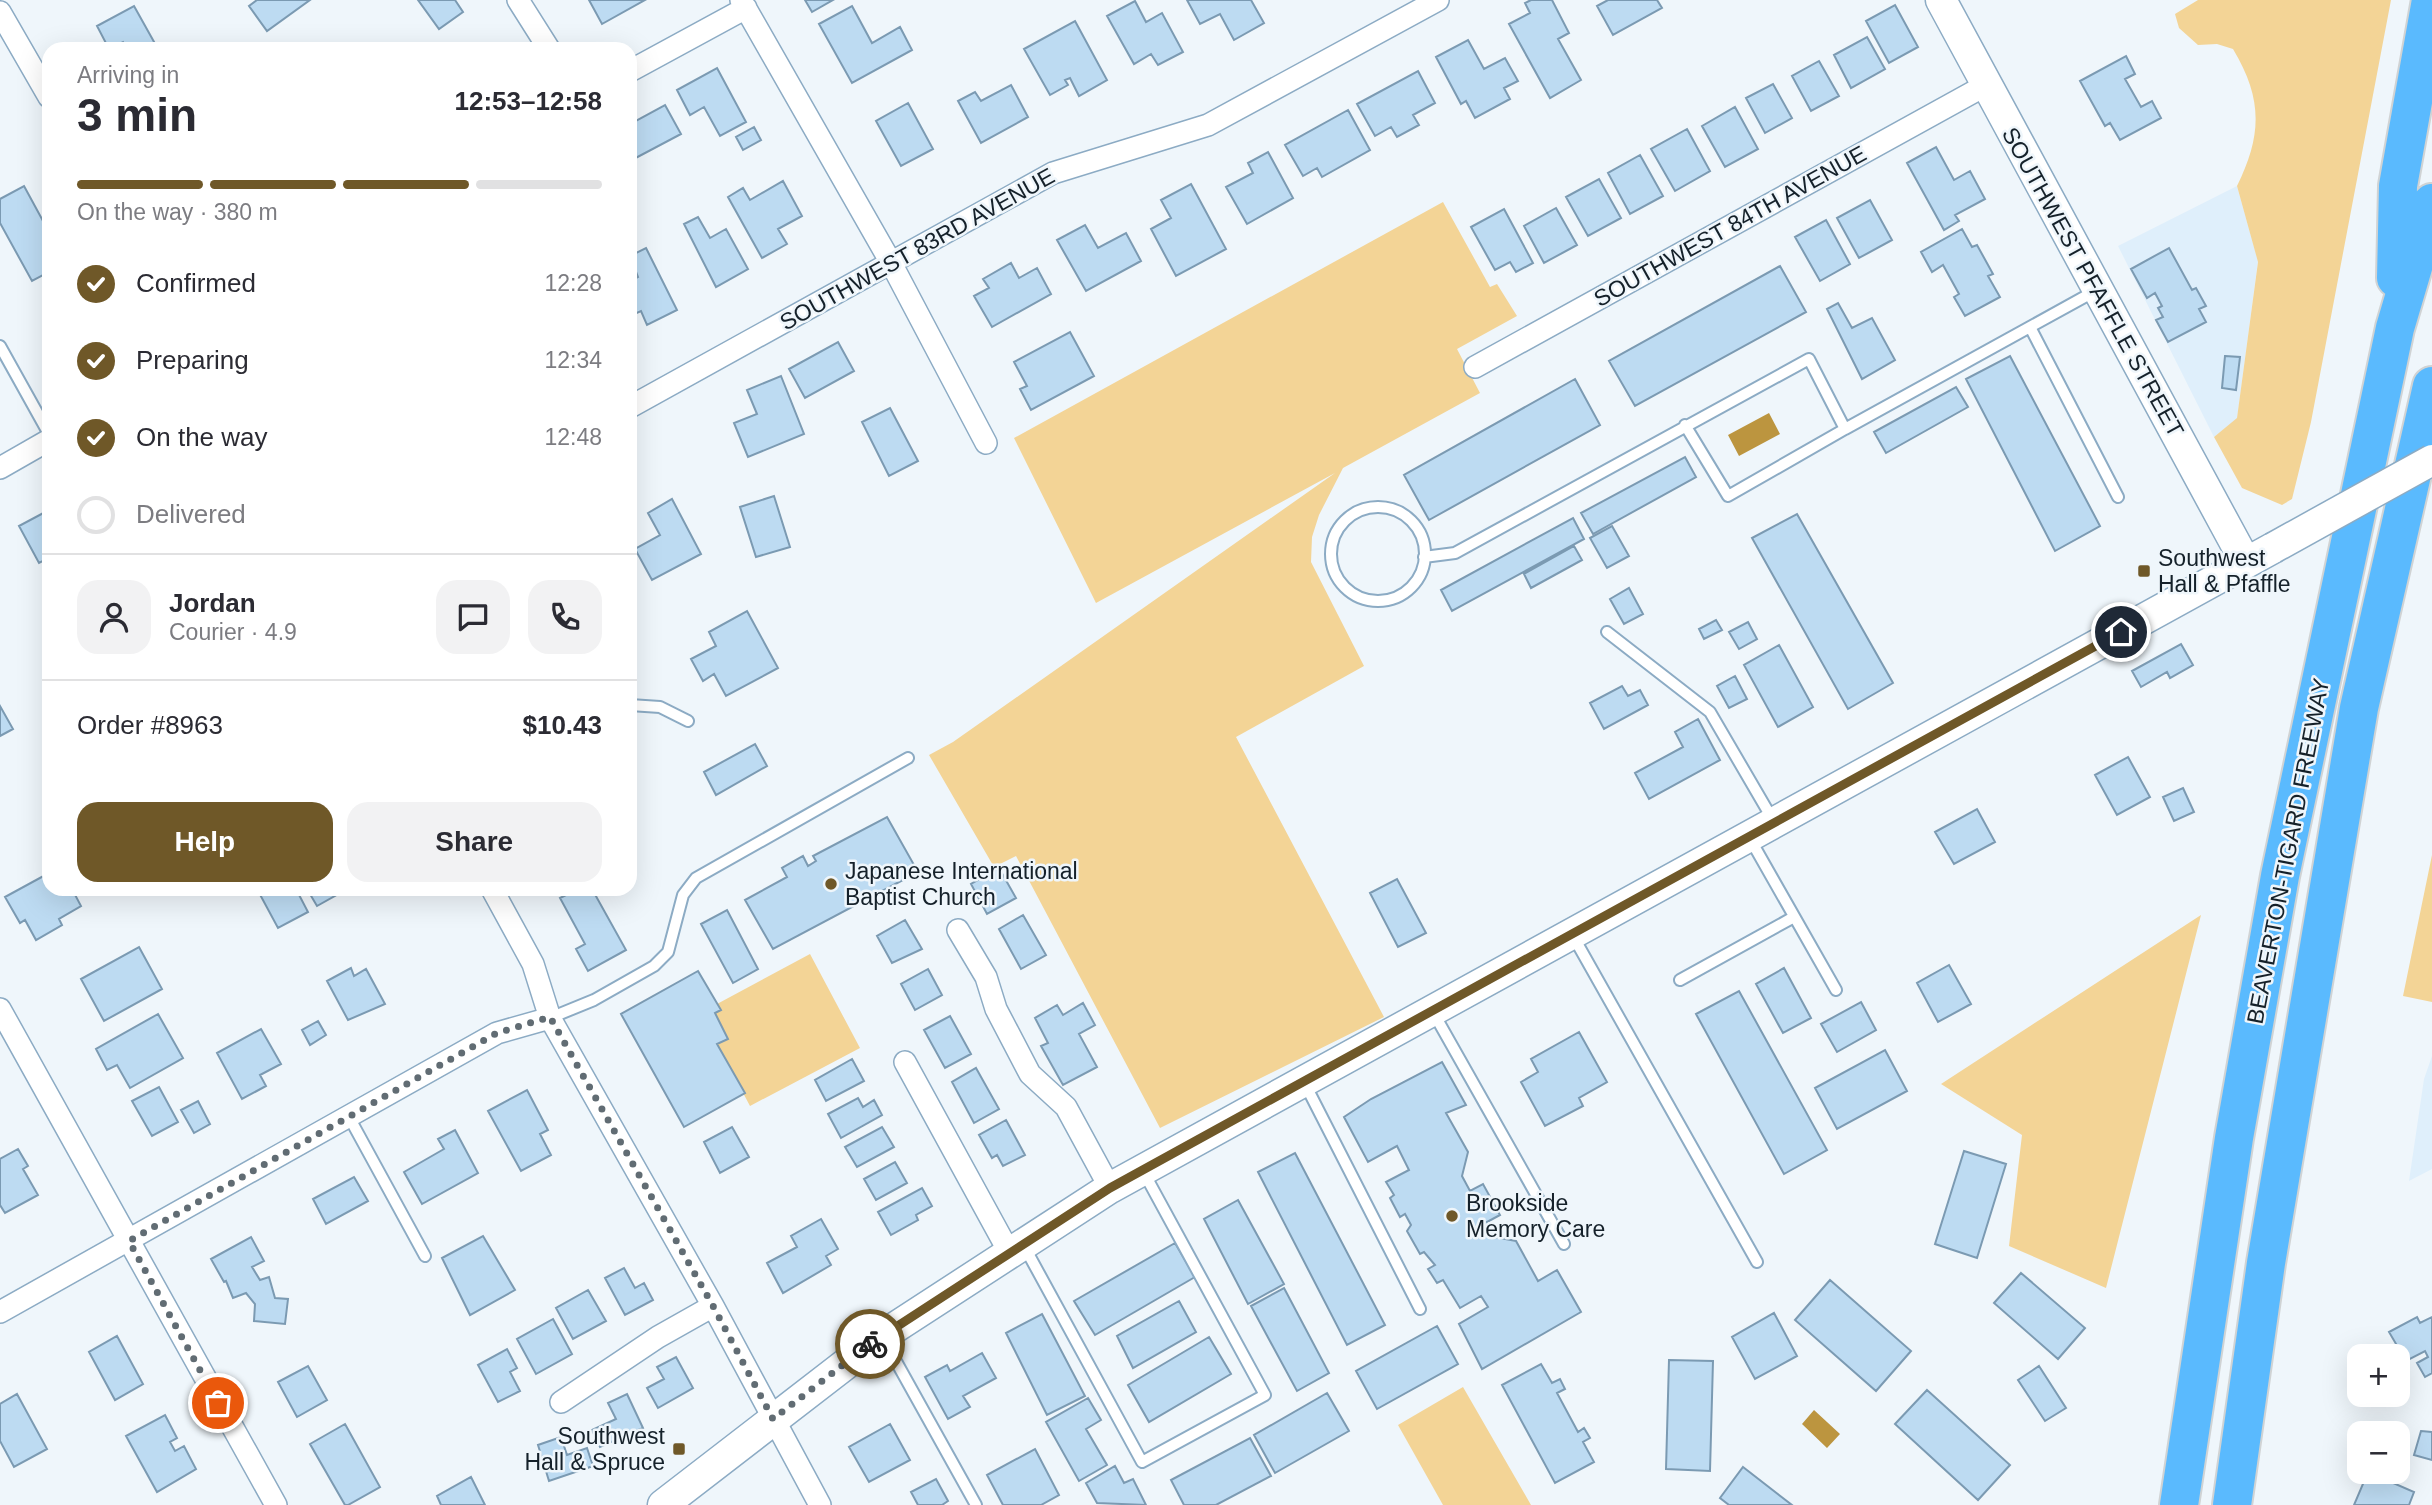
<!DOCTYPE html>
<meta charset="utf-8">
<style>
body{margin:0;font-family:Helvetica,sans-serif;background:#f2f2f3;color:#2b2b33;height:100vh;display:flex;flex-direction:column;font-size:26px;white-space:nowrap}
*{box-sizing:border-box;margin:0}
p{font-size:23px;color:#7c7c81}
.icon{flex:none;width:38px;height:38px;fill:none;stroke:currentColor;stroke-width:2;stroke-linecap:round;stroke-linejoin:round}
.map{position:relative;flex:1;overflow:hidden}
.drawer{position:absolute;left:42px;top:42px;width:595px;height:854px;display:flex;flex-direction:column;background:#fff;border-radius:21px;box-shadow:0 7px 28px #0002}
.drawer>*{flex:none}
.fabs{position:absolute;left:2347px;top:1344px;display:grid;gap:14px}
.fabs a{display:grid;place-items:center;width:63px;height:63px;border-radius:14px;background:#fff;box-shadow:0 7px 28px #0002;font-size:35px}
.pin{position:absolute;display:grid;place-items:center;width:60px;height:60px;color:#fff;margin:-30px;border:4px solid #fff;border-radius:50%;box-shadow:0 2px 7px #0007}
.courier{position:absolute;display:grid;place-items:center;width:70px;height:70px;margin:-35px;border:5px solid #6f5828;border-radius:50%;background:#fff;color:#222;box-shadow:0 2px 9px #0007}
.headline em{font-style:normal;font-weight:700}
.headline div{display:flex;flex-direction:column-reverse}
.headline{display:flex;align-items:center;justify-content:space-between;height:119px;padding:0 35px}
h1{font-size:46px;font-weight:700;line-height:52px}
.bar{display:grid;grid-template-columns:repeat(4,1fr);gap:10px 7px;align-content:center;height:84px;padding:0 35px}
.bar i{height:9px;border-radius:5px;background:#e1e1e2}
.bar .on{background:#6f5828}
.bar p{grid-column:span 4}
.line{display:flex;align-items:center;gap:18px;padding:0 35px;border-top:2px solid #e1e1e2}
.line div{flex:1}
.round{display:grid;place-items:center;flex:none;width:74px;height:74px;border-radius:21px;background:#f2f2f3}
ol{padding:0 35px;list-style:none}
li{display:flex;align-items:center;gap:21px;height:77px}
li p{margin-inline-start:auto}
li .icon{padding:7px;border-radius:50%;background:#6f5828;color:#fff;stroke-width:4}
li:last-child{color:#7c7c81}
li i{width:38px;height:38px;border:4px solid #e1e1e2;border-radius:50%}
.cta{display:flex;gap:14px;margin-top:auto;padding:14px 35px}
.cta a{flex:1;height:80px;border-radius:21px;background:#6f5828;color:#fff;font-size:28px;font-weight:700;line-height:80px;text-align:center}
.cta a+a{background:#f2f2f3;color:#2b2b33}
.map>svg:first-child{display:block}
</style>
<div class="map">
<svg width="2432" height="1505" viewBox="0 0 2432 1505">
<rect width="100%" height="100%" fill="#eff6fb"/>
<path fill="#dfeffb" d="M2237,186l21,75 -21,158 -23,18 -96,-191z
M2432,1056v113l-23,12 15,-102z"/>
<path fill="#f3d496" d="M2198,0h193l-80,422 -19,77 -10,6 -40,-17 -28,-51 23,-19 21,-156 -21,-76c25,-51 26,-87 -4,-137l-16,-5 -19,1 -19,-17 -4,-14z
M1443,202l47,85 7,-3 20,32 -60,33 23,44 -137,75 -24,47 -7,22 -1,25 53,104 -128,71 148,280 -224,111 -144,-272 -22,11 -65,-112 24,-13 382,-269 -239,130 -82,-165z
M2432,855v147l-29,-6z
M2201,915l-95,373 -97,-42 13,-111 -81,-51z
M810,954l50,94 -110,58 -33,-62 11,-6 -13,-25 5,-3 -3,-6z
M1463,1387l68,118h-88l-45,-80z"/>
<path fill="#bc953f" d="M1769,413l11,21 -41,22 -11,-21z
M1814,1410l26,24 -13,14 -25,-24z"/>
<path fill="#bddbf2" stroke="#7b9ab2" stroke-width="2" d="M257,0h53l-43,31 -18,-25z
M418,0h37l8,12 -24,17z
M589,0h56l-43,24z
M805,0h28l-21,12z
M1187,0h64l13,23 -30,17 -14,-26 -20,10z
M1531,0h21l17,33 -11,6 23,41 -31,18 -41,-74 21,-11 -5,-10z
M1608,0h49l5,8 -49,27 -16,-29z
M1135,1l11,21 16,-9 21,39 -25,13 -7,-11 -17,10 -27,-48z
M1895,5l23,42 -29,16 -23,-42z
M134,6l24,43h-32l-3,-7 -14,7 -12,-23z
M852,6l20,37 28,-16 12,23 -60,33 -33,-59z
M1075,21l32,59 -28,16 -9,-18 -5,2 3,5 -18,10 -26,-46z
M1867,37l18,32 -34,19 -17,-33z
M1468,40l16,29 21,-11 13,23 -14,7 6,11 -35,19 -9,-17 -5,3 -25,-47z
M2126,56l9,18 -10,5 16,28 11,-6 9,17 -41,22 -10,-17 -5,3 -25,-45z
M1819,61l20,35 -28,15 -19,-35z
M717,68l29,54 -26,14 -16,-29 -14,8 -13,-25z
M1418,71l17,32 -22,12 6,10 -22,12 -6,-10 -16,9 -18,-32z
M1773,84l19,34 -27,15 -19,-35z
M1011,85l17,32 -47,26 -23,-42 17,-9 6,9z
M908,103l25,46 -32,17 -25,-45z
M665,105l16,29 -51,27v-37z
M1735,107l23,42 -33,18 -23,-41z
M1348,110l22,40 -48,27 -5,-9 -14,8 -18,-31z
M754,127l7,13 -18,10 -7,-13z
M1687,129l23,42 -35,20 -24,-42z
M1936,147l18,33 16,-9 15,28 -30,16 4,6 -15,9 -37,-67z
M1268,152l25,46 -46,26 -21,-37 27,-14 -5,-10z
M1640,155l23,41 -33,18 -22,-41z
M1599,179l22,39 -33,18 -22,-39z
M783,181l19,35 -24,13 9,15 -25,14 -34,-61 15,-9 7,12z
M1191,184l35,65 -50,27 -25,-47 20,-11 -10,-18z
M24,186l25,46v40l-17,9 -32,-58v-24z
M1870,200l22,40 -33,18 -22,-40z
M1556,208l21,37 -33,18 -20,-37z
M1504,209l29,54 -17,9 -6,-10 -15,8 -24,-43z
M698,217l12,21 16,-9 22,40 -32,18 -32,-63z
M1826,220l24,44 -30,17 -25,-44z
M1085,225l13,23 28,-15 15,28 -55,30 -29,-51z
M1962,229l10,18 5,-2 16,29 -5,2 12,21 -35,19 -11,-19 5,-3 -16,-29 -11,7 -11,-20z
M646,248l31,62 -30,15 -6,-14 -11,5v-35l8,-4 -8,-21z
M2169,248l23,42 4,-2 10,18 -7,3 7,13 -38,20 -12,-22 7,-3 -5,-9 4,-2 -7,-13 -8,5 -16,-29z
M1011,263l8,15 18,-10 14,26 -59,33 -18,-31 15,-8 -6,-9z
M1780,266l26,46 -171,94 -26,-45z
M1838,303l14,25 20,-10 23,42 -33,19 -35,-70z
M1070,332l24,44 -63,34 -11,-21 7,-3 -13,-24z
M838,342l16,29 -49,27 -16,-29z
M2010,356l90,170 -45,25 -89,-172z
M2225,356l15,1 -4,33 -14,-2z
M781,376l23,58 -56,23 -14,-34 23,-9 -10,-24z
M1575,379l25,46 -171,95 -25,-45z
M1956,387l12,20 -82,46 -12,-21z
M890,408l28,53 -29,15 -27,-54z
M1685,457l11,20 -103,57 -12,-21z
M774,496l16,51 -34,10 -16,-50z
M672,499l29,55 -49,26 -17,-31 25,-14 -12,-22z
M49,510v48l-10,5 -20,-37z
M1797,514l96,169 -45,26 -96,-171z
M1573,518l11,21 -132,72 -11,-21z
M1612,526l17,30 -22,12 -17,-30z
M1574,546l8,14 -51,28 -7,-14z
M1629,588l14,26 -19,10 -14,-25z
M747,611l31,57 -52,28 -12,-22 -11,7 -12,-22 25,-13 -7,-14z
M1716,620l6,10 -18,9 -5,-10z
M1748,622l9,17 -18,10 -10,-17z
M2181,644l12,21 -23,13 -3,-6 -26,15 -9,-16z
M1779,645l34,62 -35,20 -34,-62z
M1735,676l12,23 -18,9 -12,-22z
M1622,686l6,10 12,-6 8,15 -44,24 -14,-26z
M0,706l13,23 -13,7z
M1698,719l22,41 -71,39 -14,-26 48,-26 -8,-15z
M755,744l12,22 -51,29 -12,-23z
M2128,757l22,40 -33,18 -22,-40z
M2183,788l11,24 -20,9 -11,-24z
M1977,809l18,33 -41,22 -19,-32z
M887,817l31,55 -145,77 -28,-49 42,-23 -5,-9 21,-12 5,10 8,-5 -3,-5z
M999,868l17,30 -29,16 -16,-30z
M49,873v16h23l9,17 -22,13 3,6 -26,15 -11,-20 -5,3 -15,-26z
M1397,879l29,54 -28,14 -28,-54z
M257,889h39l12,23 -30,16z
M307,889h31l2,4 -23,13z
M570,889h22l34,61 -38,21 -12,-22 9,-5 -25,-46 12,-6z
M727,910l31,59 -25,14 -32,-59z
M1023,915l23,40 -25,14 -22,-40z
M905,920l17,29 -30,14 -15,-27z
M139,947l23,42 -58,32 -23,-42z
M1949,965l22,39 -33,18 -21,-39z
M351,968l3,8 12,-7 19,35 -37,16 -21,-39z
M1784,968l27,50 -28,15 -27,-49z
M928,969l14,26 -27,15 -14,-26z
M698,971l23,39 -6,3 13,26 -11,5 28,49 -61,34 -63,-113z
M1739,991l88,159 -43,24 -88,-160z
M1861,1002l15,28 -39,22 -16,-28z
M1083,1003l12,22 -16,9 18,33 -34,18 -22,-39 7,-3 -13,-25 22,-13 6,10z
M158,1014l25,44 -53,30 -13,-23 -10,5 -11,-21z
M950,1016l21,38 -26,14 -21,-38z
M318,1021l8,14 -16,10 -8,-15z
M261,1029l20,35 -21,11 6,11 -24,13 -25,-46z
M1579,1032l28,50 -28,16 4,8 -38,20 -24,-44 17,-10 -7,-13z
M1885,1050l22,41 -70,38 -22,-41z
M852,1059l12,22 -38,20 -11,-21z
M1442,1062l24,43 -20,8 22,39 -6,24 8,15 13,-7 17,31 -13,7 8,15 21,4 22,40 19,-11 24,42 -99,57 -23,-45 29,-17 -7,-11 -21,12 -17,-28 -6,3 -9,-14 7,-4 -11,-13 -4,2 -13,-23 4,-6 -6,-11 -5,3 -10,-19 4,-3 -8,-13 23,-12 -12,-24 -29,16 -24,-45 27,-18z
M976,1068l23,41 -25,14 -22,-41z
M159,1087l19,35 -26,14 -20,-35z
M527,1090l21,40 -8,4 11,21 -30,16 -33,-60z
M858,1098l5,9 11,-7 8,15 -41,23 -13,-24z
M198,1101l12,23 -16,9 -13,-23z
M1006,1120l19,35 -22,11 -6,-11 -5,3 -13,-23z
M732,1127l17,30 -29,16 -16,-31z
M882,1127l12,20 -37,20 -12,-20z
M455,1130l23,43 -56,31 -18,-32 40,-23 -6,-10z
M18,1149l10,17 -5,3 15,26 -33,18 -5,-8v-46z
M1964,1151l42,13 -29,94 -42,-14z
M1295,1153l90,172 -38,20 -89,-173z
M895,1162l12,21 -31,17 -12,-21z
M354,1177l14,24 -42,23 -13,-25z
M922,1188l10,18 -16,9 2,5 -27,15 -13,-23z
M1238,1200l46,84 -36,20 -44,-85z
M821,1219l17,30 -12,7 5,9 -48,28 -16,-30 30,-16 -6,-11z
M483,1236l32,54 -45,25 -28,-57z
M251,1237l13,24 -12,6 8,13 9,-3 6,21 13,1 -3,25 -31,-3 1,-17 -9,-11 -13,5 -7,-17 -2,1 -13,-23z
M1175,1243l20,34 -100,58 -21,-34z
M624,1268l11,20 9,-5 9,17 -28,15 -20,-37z
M2021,1273l64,55 -27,31 -64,-56z
M1830,1280l81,71 -35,40 -81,-71z
M1284,1288l45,85 -32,18 -46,-85z
M588,1290l18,31 -33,18 -17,-31z
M1179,1301l17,31 -63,36 -16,-32z
M1774,1313l23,43 -42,23 -23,-42z
M1042,1314l43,82 -38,19 -41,-82z
M2417,1317l3,6 12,-6v56l-7,4 -8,-14 11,-6 -3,-6 -19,10 -17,-29z
M553,1319l19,35 -36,20 -19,-35z
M1437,1326l21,38 -81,45 -21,-38z
M117,1336l26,48 -28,16 -26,-48z
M1209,1337l22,37 -82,48 -21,-37z
M507,1349l10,19 -7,4 10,19 -22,11 -20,-37z
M982,1353l14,25 -33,18 7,11 -22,12 -23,-42 22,-12 3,6z
M676,1357l17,31 -35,20 -11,-20 17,-9 -7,-12z
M1669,1360l44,1 -3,110 -44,-2z
M1541,1364l11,19 8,-4 5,10 -8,4 21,39 6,-4 6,10 -7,4 11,20 -39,21 -53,-98z
M308,1366l19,34 -30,17 -19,-35z
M2039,1366l27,42 -21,13 -27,-41z
M1927,1390l83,75 -32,35 -83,-76z
M1327,1393l22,38 -74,42 -21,-38z
M17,1394l30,55 -33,18 -14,-26v-37z
M627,1394l16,34 -43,19 -8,-17 24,-11 -8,-16z
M1088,1398l13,22 -15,9 21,36 -28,16 -33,-59z
M165,1415l12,23 -7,4 5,9 9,-5 12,23 -39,23 -31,-56z
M345,1424l35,63 -32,18h-3l-35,-61z
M890,1424l20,36 -41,22 -20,-35z
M2421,1431l11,1v28l-18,-5z
M561,1437l6,18 20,-7 6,18 -44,15 -11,-36z
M1250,1438l21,38 -55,29h-32l-13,-25z
M1035,1449l24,46 -18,10h-38l-16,-30z
M1115,1466l9,17 9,-4 13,26 -49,-2 -11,-20z
M1743,1467l49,38h-63l-9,-7z
M2368,1472l46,20 -5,13h-55z
M471,1477l14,28h-44l-4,-9z
M936,1479l12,22 -6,4h-24l-7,-13z"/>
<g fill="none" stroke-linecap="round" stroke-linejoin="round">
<g stroke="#8cabc4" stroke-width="14">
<path id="lane" d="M2030,327l88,170
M0,346l49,88
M1685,425l43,71 117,-67
M1331 554a47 47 0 1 1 94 0a47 47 0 1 1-94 0Z
M1424,557l31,-4 354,-194 36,70 252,-139
M1607,632l103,80 63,108
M630,705l30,2 28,14
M1749,837l87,153
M1573,936l184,326
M1680,980l114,-63
M1433,1012l131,232
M550,1018l44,-18 60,-34 14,-14 15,-57 13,-17 212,-120
M1305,1084l115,225
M349,1117l76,139
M1024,1246l118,216 123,-67 -122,-224
M883,1338l93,167"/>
</g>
<g stroke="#8cabc4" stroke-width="24">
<path id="street" d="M518,0l31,49
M741,0l149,261 96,182
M0,12l49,85
M630,71l116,-63
M1475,367l511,-282
M630,407l423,-234 155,-48 230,-125
M0,468l49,-28
M492,889l41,75 17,54 163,288 107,199
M958,930l28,47 10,32 34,65 36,33 44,81
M0,1009l276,496
M905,1062l104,190
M0,1312l497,-279 53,-15
M561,1402l97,-65 55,-31"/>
</g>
<g stroke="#8cabc4" stroke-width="33">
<path id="secondary" d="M1941,0l305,563
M663,1505l219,-169 228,-148 1163,-640"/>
</g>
<g stroke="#d0d3d4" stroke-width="42">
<path id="highway" d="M2396,278l2,-92 33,-186
M2179,1505l55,-367 46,-262 115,-548 37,-125
M2232,1505l34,-242 93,-555 73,-322"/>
</g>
<use href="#lane" stroke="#fff" stroke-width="10"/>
<use href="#street" stroke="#fff" stroke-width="21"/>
<use href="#secondary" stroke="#fff" stroke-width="30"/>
<use href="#highway" stroke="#5abafe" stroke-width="38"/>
<g stroke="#8cabc4" stroke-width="33" stroke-linecap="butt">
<path id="secondary-bridge" d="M2273,548l159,-88"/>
</g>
<use href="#secondary-bridge" stroke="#fff" stroke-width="30"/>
</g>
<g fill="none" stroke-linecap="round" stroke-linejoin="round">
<path stroke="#616c73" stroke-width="7" stroke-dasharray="0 12.6" d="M218,1403l-89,-162 368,-208 53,-16 163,289 60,113 97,-75"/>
<path stroke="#6f5828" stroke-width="9" d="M870,1344l240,-156 1011,-556"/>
</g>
<g fill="#6f5828" stroke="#eff6fb" stroke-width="2.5">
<rect x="2137" y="564" width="14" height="14" rx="3.5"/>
<circle cx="831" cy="884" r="7"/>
<circle cx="1452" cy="1216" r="7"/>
<rect x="672" y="1442" width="14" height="14" rx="3.5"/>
</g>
<g text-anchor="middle" stroke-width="5" stroke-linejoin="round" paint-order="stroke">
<g font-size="23" fill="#15212a" stroke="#eff6fb">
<text transform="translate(1730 226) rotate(-29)" y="8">SOUTHWEST 84TH AVENUE</text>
<text transform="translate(917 249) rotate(-29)" y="8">SOUTHWEST 83RD AVENUE</text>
<text transform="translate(2093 282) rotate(61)" y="8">SOUTHWEST PFAFFLE STREET</text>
<text transform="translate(2288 851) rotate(-79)" y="8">BEAVERTON-TIGARD FREEWAY</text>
</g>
<g font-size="23" fill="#15212a" stroke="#eff6fb" text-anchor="start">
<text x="2158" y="566">Southwest<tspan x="2158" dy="26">Hall &amp; Pfaffle</tspan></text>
<text x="845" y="879">Japanese International<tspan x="845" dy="26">Baptist Church</tspan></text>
<text x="1466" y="1211">Brookside<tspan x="1466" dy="26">Memory Care</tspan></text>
<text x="665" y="1444" text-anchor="end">Southwest<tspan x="665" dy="26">Hall &amp; Spruce</tspan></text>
</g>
</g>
</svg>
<div class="fabs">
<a>+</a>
<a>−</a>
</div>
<div class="pin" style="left:218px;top:1403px;background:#ea580c"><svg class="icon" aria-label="bag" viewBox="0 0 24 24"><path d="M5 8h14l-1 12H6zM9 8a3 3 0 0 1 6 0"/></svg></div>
<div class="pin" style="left:2121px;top:632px;background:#1f2937"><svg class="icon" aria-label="home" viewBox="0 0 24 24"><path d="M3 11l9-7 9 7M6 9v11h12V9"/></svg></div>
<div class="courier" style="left:870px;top:1344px"><svg class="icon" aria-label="bike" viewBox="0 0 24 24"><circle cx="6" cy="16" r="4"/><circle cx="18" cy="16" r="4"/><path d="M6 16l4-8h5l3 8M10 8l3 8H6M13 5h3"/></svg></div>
<section class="drawer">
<div class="headline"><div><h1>3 min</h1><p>Arriving in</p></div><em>12:53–12:58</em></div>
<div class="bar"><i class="on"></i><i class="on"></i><i class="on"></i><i></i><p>On the way · 380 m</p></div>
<ol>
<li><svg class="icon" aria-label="check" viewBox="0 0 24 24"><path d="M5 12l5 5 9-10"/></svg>Confirmed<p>12:28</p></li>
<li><svg class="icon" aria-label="check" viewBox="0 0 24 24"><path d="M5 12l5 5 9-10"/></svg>Preparing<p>12:34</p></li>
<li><svg class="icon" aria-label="check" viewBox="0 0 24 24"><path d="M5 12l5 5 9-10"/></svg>On the way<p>12:48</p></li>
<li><i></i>Delivered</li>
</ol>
<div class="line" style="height:126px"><a class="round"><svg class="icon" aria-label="person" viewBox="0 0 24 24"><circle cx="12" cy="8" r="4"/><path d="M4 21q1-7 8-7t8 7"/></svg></a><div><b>Jordan</b><p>Courier · 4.9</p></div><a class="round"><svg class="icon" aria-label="chat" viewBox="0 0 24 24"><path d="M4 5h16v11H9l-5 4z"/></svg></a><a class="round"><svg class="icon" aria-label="phone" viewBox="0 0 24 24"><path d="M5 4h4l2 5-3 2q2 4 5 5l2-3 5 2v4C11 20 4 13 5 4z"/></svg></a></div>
<div class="line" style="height:91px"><div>Order #8963</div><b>$10.43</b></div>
<div class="cta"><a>Help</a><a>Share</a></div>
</section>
</div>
